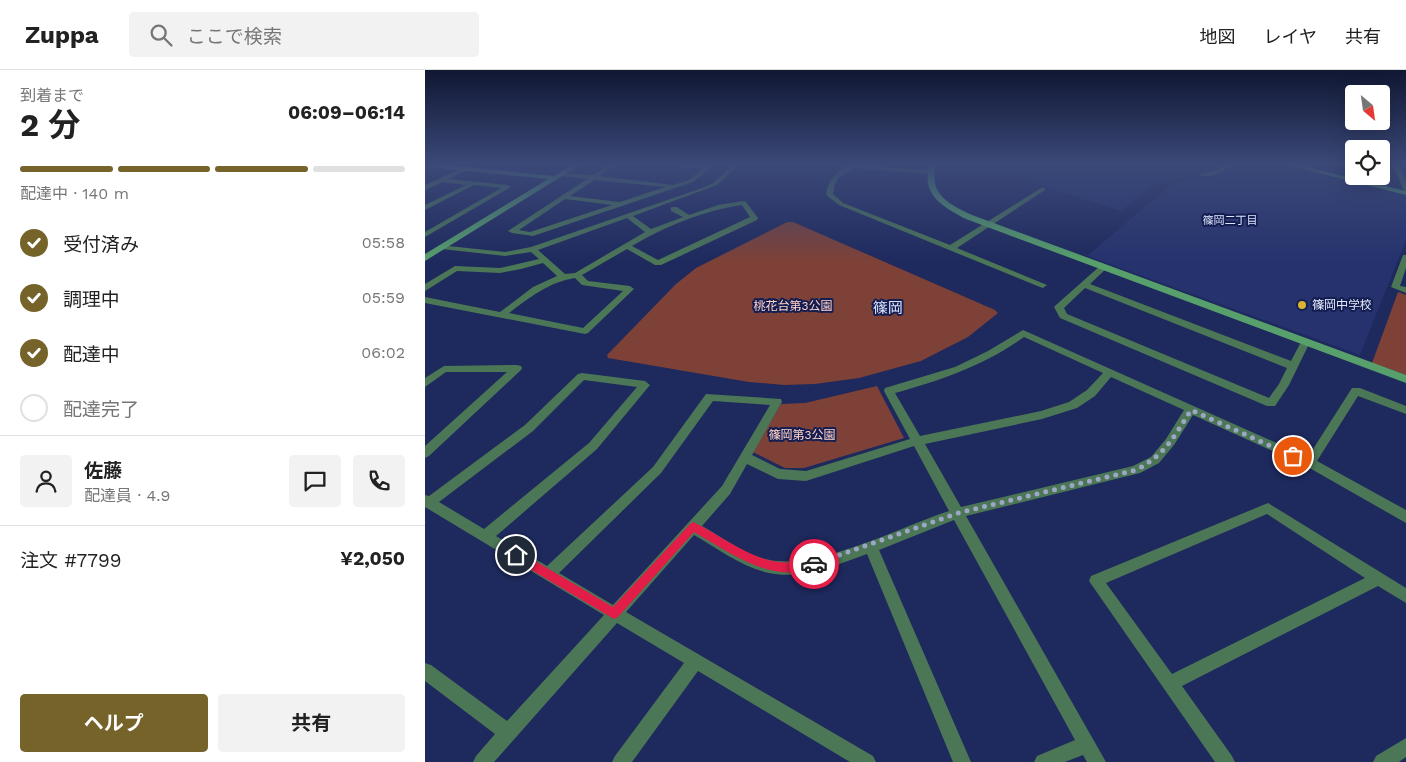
<!DOCTYPE html>
<html lang="ja">
<meta charset="utf-8">
<style>
body{margin:0;font-family:"Work Sans","Noto Sans JP",sans-serif;background:#f2f2f2;color:#222;height:100vh;display:flex;flex-direction:column;font-size:19px;white-space:nowrap}
*{box-sizing:border-box;margin:0}
p{font-size:16px;color:#767676}
.icon{flex:none;width:28px;height:28px;fill:none;stroke:currentColor;stroke-width:2;stroke-linecap:round;stroke-linejoin:round}
.map{position:relative;flex:1;overflow:hidden}
.side{display:flex;flex-direction:column;background:#fff;width:425px}
.side>*{flex:none}
.needle{width:32px;rotate:151deg}
.buttons{position:absolute;left:920px;top:15px;display:grid;gap:10px}
.buttons a{display:grid;place-items:center;width:45px;height:45px;border-radius:5px;background:#fff;box-shadow:0 5px 20px #0002;font-size:25px}
.pin{position:absolute;display:grid;place-items:center;width:42px;height:42px;color:#fff;margin:-21px;border:2px solid #fff;border-radius:50%;box-shadow:0 1px 5px #0007}
.courier{position:absolute;display:grid;place-items:center;width:50px;height:50px;margin:-25px;border:4px solid #e11d48;border-radius:50%;background:#fff;color:#222;box-shadow:0 1px 6px #0007}
.summary em{font-style:normal;font-weight:700}
.summary div{display:flex;flex-direction:column-reverse}
.summary{display:flex;align-items:center;justify-content:space-between;height:85px;padding:0 20px}
h1{font-size:32px;font-weight:700;line-height:38px}
.bar{display:grid;grid-template-columns:repeat(4,1fr);gap:8px 5px;align-content:center;height:60px;padding:0 20px}
.bar i{height:6px;border-radius:4px;background:#e0e0e0}
.bar .selected{background:#75632a}
.bar p{grid-column:span 4}
.line{display:flex;align-items:center;gap:12px;padding:0 20px;border-top:1px solid #e0e0e0}
.line div{flex:1}
.round{display:grid;place-items:center;flex:none;width:52px;height:52px;border-radius:5px;background:#f2f2f2}
ol{padding:0 20px;list-style:none}
li{display:flex;align-items:center;gap:15px;height:55px}
li p{margin-inline-start:auto}
li .icon{padding:5px;border-radius:50%;background:#75632a;color:#fff;stroke-width:4}
li:last-child{color:#767676}
li i{width:28px;height:28px;border:2px solid #e0e0e0;border-radius:50%}
.cta{display:flex;gap:10px;margin-top:auto;padding:10px 20px}
.cta a{flex:1;height:58px;border-radius:5px;background:#75632a;color:#fff;font-size:20px;font-weight:700;line-height:58px;text-align:center}
.cta a+a{background:#f2f2f2;color:#222}
header{display:flex;align-items:center;gap:30px;box-sizing:border-box;height:70px;padding:0 25px;background:#fff;border-bottom:1px solid #e0e0e0}
header strong{font-size:24px}
nav{display:flex;gap:28px;margin-inline-start:auto;font-size:18px}
.search{width:350px;height:45px;background:#f2f2f2;display:flex;align-items:center;gap:12px;box-sizing:border-box;padding:0 18px;border-radius:5px;color:#767676;font-size:19px}
main{display:flex;flex:1;min-height:0}
.map>svg:first-child{display:block}
</style>
<header>
<strong>Zuppa</strong>
<div class="search"><svg class="icon" aria-label="search" viewBox="0 0 24 24"><circle cx="10" cy="10" r="6"/><path d="M15 15l6 6"/></svg>ここで検索</div>
<nav><a>地図</a><a>レイヤ</a><a>共有</a></nav>
</header>
<main>
<section class="side">
<div class="summary"><div><h1>2 分</h1><p>到着まで</p></div><em>06:09–06:14</em></div>
<div class="bar"><i class="selected"></i><i class="selected"></i><i class="selected"></i><i></i><p>配達中 · 140 m</p></div>
<ol>
<li><svg class="icon" aria-label="check" viewBox="0 0 24 24"><path d="M5 12l5 5 9-10"/></svg>受付済み<p>05:58</p></li>
<li><svg class="icon" aria-label="check" viewBox="0 0 24 24"><path d="M5 12l5 5 9-10"/></svg>調理中<p>05:59</p></li>
<li><svg class="icon" aria-label="check" viewBox="0 0 24 24"><path d="M5 12l5 5 9-10"/></svg>配達中<p>06:02</p></li>
<li><i></i>配達完了</li>
</ol>
<div class="line" style="height:90px"><a class="round"><svg class="icon" aria-label="person" viewBox="0 0 24 24"><circle cx="12" cy="8" r="4"/><path d="M4 21q1-7 8-7t8 7"/></svg></a><div><b>佐藤</b><p>配達員 · 4.9</p></div><a class="round"><svg class="icon" aria-label="chat" viewBox="0 0 24 24"><path d="M4 5h16v11H9l-5 4z"/></svg></a><a class="round"><svg class="icon" aria-label="phone" viewBox="0 0 24 24"><path d="M5 4h4l2 5-3 2q2 4 5 5l2-3 5 2v4C11 20 4 13 5 4z"/></svg></a></div>
<div class="line" style="height:65px"><div>注文 #7799</div><b>¥2,050</b></div>
<div class="cta"><a>ヘルプ</a><a>共有</a></div>
</section>
<div class="map">
<svg width="981" height="692" viewBox="0 0 981 692">
<rect width="100%" height="100%" fill="#1e295d"/>
<path fill="#25326d" d="M581,95h215l-6,5 -11,3h-6l-46,13 -31,25 -75,-24z
M805,95h51l125,30v45l-46,115 -273,-99 85,-72 27,-8 16,5 -1,-2z"/>
<path fill="#7d4137" d="M362,152h6l202,88 3,3 -30,24 -47,24 -62,17 -44,6 -31,1 -35,-3 -141,-24 -1,-3 69,-71 20,-16z
M973,222l8,3v80l-34,-12z
M452,316l27,52 -100,30h-19l-32,-16 28,-48 24,-1z"/>
<g fill="none" stroke-linecap="round" stroke-linejoin="round">
<path fill="#4b7756" fill-rule="evenodd" d="M184,95h7l-16,11 73,9 16,-5 14,-12 -23,-1 -3,-2h38l-22,17 -160,54 -21,-3 -4,-2 79,-52 -25,-3 -2,-1v-2l33,2zM170,110l70,7 -45,15 -50,-6zM140,129l47,6 -82,27 -11,-2z
M308,95h6l-22,20 -84,31 18,13 32,-12 -12,-6v-4h6l12,8 29,-10 26,-4 2,1 12,16 -1,2 -96,45h-6l-28,-16 -45,26 6,6 42,5 4,3 -46,44 -3,1 -160,-31v-6l75,15 33,-25 24,-11 -14,-13 -22,6 -21,4 -43,-2 -32,20v-7l30,-18 45,2 39,-9 -8,-7 -26,4 -63,-7h-3v-4l66,7 26,-5 171,-59 11,-5zM317,135l8,12 -92,43 -26,-14c32,-19 73,-36 110,-41zM202,148l18,14 -70,41 -10,1 -27,-24zM150,208l7,7 41,6 -40,37 -74,-15c20,-15 40,-31 66,-35z
M427,95l80,6v2l-2,1 -75,-6 -16,9 -4,7 -2,10 10,9 107,42 91,-57h4v2l-88,58 90,37 -4,3 -3,-1 -201,-82 -13,-10c2,-16 11,-25 26,-30z
M800,95h7c-9,8 -24,15 -35,9l18,-3z
M968,95h6l7,16v10l-3,-2z
M40,97l3,2 -1,1 -18,9 59,6 3,2 -86,50v-5l76,-44 -27,-3 -49,25v-5l41,-20 -23,-3 -18,8v-5z
M978,185h3v13l-6,18 6,1v6l-15,-6z
M675,196h6l1,2 -17,16 201,77 11,-21h6l2,2 -21,43 -14,21h-8l-207,-88 -6,-11 2,-2zM660,218l202,80 -8,16 -10,14 -202,-84 -3,-6z
M598,260l285,127 44,-69h8l46,18v8l-48,-18 -41,65 89,49v13l-100,-57 -113,-51 -19,30 -15,18 -19,10 -174,43 140,246h-19l-4,-7 -18,7h-31l3,-6 38,-16 -121,-220 -75,30 92,212h-18l-86,-208c-30,11 -66,26 -98,19 -27,-6 -51,-24 -75,-38l-68,77 247,144 3,6h-26l-152,-91 -66,91h-20l3,-6 69,-93 -67,-40 -123,139h-21l3,-6 19,-22 -70,-53v-18l6,2 76,56 97,-106 -179,-108v-12l4,1 96,-71 53,-51 4,-1 63,8 5,4 -53,64 -101,87 51,30 106,-99 53,-73 75,5 1,3 -30,53 28,14 26,2 104,-32 -26,-48 1,-3 70,-21 33,-16zM599,267l79,36 -16,17 -18,12 -28,9 -121,25 -25,-43c47,-13 90,-28 129,-56zM686,307l73,33 -18,29 -15,18 -18,9 -172,41 -36,-63 117,-25 35,-11 18,-12zM159,310l53,7 -48,56 -105,86 -45,-27 94,-71zM288,331l57,4 -48,81 -109,119 -54,-32 102,-100zM489,376l35,65c-47,15 -130,59 -179,49 -24,-4 -46,-22 -68,-34l28,-32 17,-30 31,15 28,2z
M92,295l4,1 1,2 -1,2 -92,86 -4,2v-12l82,-74h-61l-21,15v-9l19,-12z
M843,433l138,85v15l-28,-17 -196,100 50,70 3,6h-20l-126,-181 2,-5zM842,444l98,64 -193,96 -66,-91z
M981,668v19l-7,5h-26l3,-6z"/>
<path fill="#57a06b" fill-rule="evenodd" d="M1,95h21l107,11 18,-11h8l-155,96v-7l123,-75 -119,-12z
M505,95h6c-8,29 13,39 36,50l434,160v8l-440,-164c-23,-12 -46,-25 -36,-54z
M862,95h11l108,26v4z"/>
</g>
<linearGradient id="sky" x2="0" y2="1"><stop stop-color="#101733"/><stop offset="0.49" stop-color="#3b4978"/><stop offset="1" stop-color="#3b4978" stop-opacity="0"/></linearGradient>
<rect width="981" height="192" fill="url(#sky)"/>
<path fill="#e11d48" d="M268,452c9,4 17,9 25,14 35,20 53,32 96,24l5,4c-3,6 -7,6 -13,7 -42,8 -77,-19 -112,-39l-76,85 -4,2 -101,-60 -2,-4 2,-3h7l93,55 77,-83z"/>
<g fill="none" stroke-linecap="round" stroke-linejoin="round">
<path stroke="#9da6c5" stroke-width="5" stroke-dasharray="0 9" d="M389,494l144,-51 178,-43c30,-16 37,-32 55,-60l102,46"/>
</g>
<circle fill="#dab333" stroke="#151e51" stroke-width="2" cx="877" cy="235" r="5"/>
<g text-anchor="middle" stroke-width="4" stroke-linejoin="round" paint-order="stroke">
<g font-size="11" fill="#dbe3fe" stroke="#151e51">
<text x="805" y="154">篠岡二丁目</text>
</g>
<g font-size="12" fill="#e2e9fd" stroke="#151e51" text-anchor="start">
<text x="887" y="239">篠岡中学校</text>
</g>
<g font-size="12" fill="#fed1c9" stroke="#151e51">
<text x="368" y="240">桃花台第3公園</text>
<text x="377" y="369">篠岡第3公園</text>
</g>
<g font-size="15" fill="#dbe3fe" stroke="#151e51">
<text x="463" y="243">篠岡</text>
</g>
</g>
</svg>
<div class="buttons">
<a><svg class="needle" viewBox="-14 -14 28 28"><path d="M0-13l5 13h-10z" fill="#e53935"/><path d="M0 13l5-13h-10z" fill="#767676"/></svg></a>
<a><svg class="icon" aria-label="locate" viewBox="0 0 24 24"><circle cx="12" cy="12" r="6"/><path d="M12 2v4M12 18v4M2 12h4M18 12h4"/></svg></a>
</div>
<div class="pin" style="left:868px;top:386px;background:#ea580c"><svg class="icon" aria-label="bag" viewBox="0 0 24 24"><path d="M5 8h14l-1 12H6zM9 8a3 3 0 0 1 6 0"/></svg></div>
<div class="pin" style="left:91px;top:485px;background:#1f2937"><svg class="icon" aria-label="home" viewBox="0 0 24 24"><path d="M3 11l9-7 9 7M6 9v11h12V9"/></svg></div>
<div class="courier" style="left:389px;top:494px"><svg class="icon" aria-label="car" viewBox="0 0 24 24"><path d="M5 17H2v-5l4-1 3-4h7l3 4 3 1v5h-3M9 17h6M6 11h13"/><circle cx="7" cy="17" r="2"/><circle cx="17" cy="17" r="2"/></svg></div>
</div>
</main>
